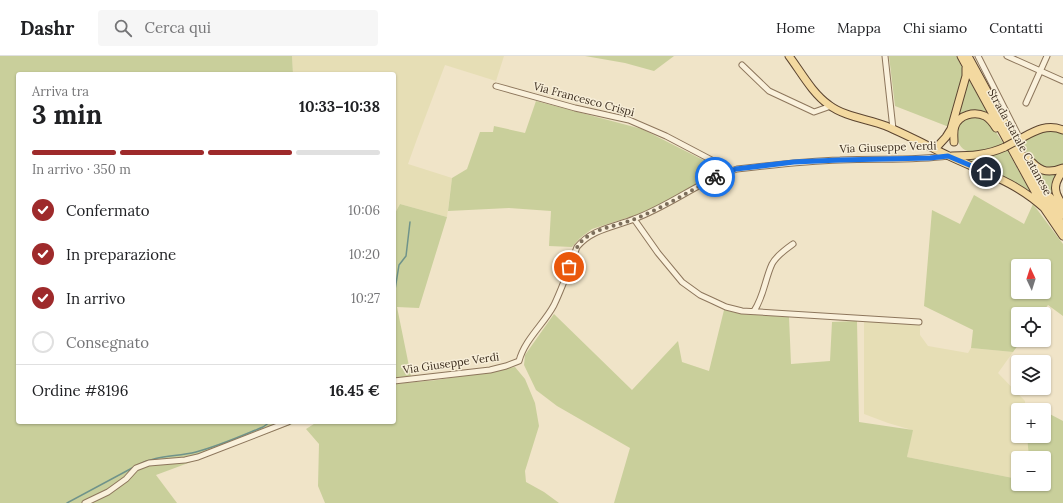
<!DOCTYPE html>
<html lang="it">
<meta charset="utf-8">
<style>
body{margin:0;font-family:Lora,serif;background:#f6f6f6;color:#202124;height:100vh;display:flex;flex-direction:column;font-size:15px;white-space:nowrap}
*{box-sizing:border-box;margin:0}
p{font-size:13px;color:#757577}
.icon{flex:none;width:22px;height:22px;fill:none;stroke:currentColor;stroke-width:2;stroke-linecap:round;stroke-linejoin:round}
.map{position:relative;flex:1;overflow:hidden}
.details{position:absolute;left:16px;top:16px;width:380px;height:352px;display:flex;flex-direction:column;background:#fff;border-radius:4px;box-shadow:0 1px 3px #0004}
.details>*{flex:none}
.needle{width:26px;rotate:356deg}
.tools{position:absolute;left:1011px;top:203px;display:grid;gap:8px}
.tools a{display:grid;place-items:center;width:40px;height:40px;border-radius:4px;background:#fff;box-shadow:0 1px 3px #0004;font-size:20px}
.pin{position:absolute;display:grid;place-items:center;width:34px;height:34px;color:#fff;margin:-17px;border:2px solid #fff;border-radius:50%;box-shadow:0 1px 4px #0007}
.courier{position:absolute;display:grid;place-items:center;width:40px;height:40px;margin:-20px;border:3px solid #1a73e8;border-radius:50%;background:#fff;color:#222;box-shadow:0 1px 5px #0007}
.summary em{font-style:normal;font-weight:800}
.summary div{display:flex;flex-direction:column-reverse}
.summary{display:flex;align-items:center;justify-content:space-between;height:68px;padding:0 16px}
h1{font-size:26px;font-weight:800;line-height:30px}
.bar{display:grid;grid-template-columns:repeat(4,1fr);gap:6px 4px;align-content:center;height:48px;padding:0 16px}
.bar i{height:5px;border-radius:3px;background:#e0e0e0}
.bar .active{background:#9e2a2b}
.bar p{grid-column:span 4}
.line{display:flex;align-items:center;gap:10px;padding:0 16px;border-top:1px solid #e0e0e0}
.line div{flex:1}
ol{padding:0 16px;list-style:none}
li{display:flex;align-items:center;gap:12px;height:44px}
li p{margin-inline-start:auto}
li .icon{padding:4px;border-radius:50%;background:#9e2a2b;color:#fff;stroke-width:4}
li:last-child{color:#757577}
li i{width:22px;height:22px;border:2px solid #e0e0e0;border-radius:50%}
header{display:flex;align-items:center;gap:24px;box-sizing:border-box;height:56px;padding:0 20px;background:#fff;border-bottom:1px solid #e0e0e0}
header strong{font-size:19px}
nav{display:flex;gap:22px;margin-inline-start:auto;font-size:14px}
.search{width:280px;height:36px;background:#f6f6f6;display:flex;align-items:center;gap:10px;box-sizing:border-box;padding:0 14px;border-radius:4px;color:#757577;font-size:15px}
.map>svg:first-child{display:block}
</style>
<header>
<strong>Dashr</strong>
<div class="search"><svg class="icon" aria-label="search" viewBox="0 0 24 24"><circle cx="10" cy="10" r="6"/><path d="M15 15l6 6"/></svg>Cerca qui</div>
<nav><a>Home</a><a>Mappa</a><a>Chi siamo</a><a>Contatti</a></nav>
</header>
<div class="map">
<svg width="1063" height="447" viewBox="0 0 1063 447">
<rect width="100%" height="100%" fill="#f0e4c8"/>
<path fill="#e6deb5" d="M292,0h212l-8,25 -51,-16 -28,74 -9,25 44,14 -5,39 -47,-13 -6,11v-141h-101z
M864,264l56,4v11l8,11 40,7 3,-5 42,4 -15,21 27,28v9h-7v26h9l2,22h-11v21l-111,-22 5,-27 -24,-7 -24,-9z"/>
<path fill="#c9cf9b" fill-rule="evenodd" d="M0,0h292l1,18h-275v348h280l-142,53 21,28h-177z
M585,0h89l-20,15 -29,-8z
M889,0h67l6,11 2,9 -15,51 -54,-21z
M968,22l22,39 -7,-4 -28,9z
M536,45l106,28 79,40 -49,30 -33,15 -47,15 -12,9 -8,9 -23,-1 2,-35 -42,-3 -61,3 4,-33 15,-9 13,-37h13l1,-6 31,7z
M976,59l13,7 15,22c-8,4 -30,11 -39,6 -10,-6 -13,-26 -1,-31 3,-2 8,-3 12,-4z
M1047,74l11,1 5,3v31l-11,5 -18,-7 -14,-20z
M1007,94l23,41 -31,-17 -38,-15c16,1 31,-2 46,-9z
M1034,113l24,4c-8,10 -5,17 -2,28z
M974,139l50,29 9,-20 30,40v72l-15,-11 -7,9h-23v26h4l-9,12 -42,-4 2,-18 -49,-24 8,-96 28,14zM1018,210h26v26h-26z
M400,148l47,13 -28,91 -22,-1 14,69 -17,2v-163z
M724,254l17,4 48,3 2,47 39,-3 2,-39 25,-1 2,101 54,8 -6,27 111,22v5h26v-26h-15l-2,-22h17v-25l19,10v82h-449l16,-55 -73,-42 -21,-16 -12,-25 1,-10 29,-41 78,76 46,-49 4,21 27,9z
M515,311l10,12 10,24 4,23 -14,45 1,11 18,10 15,11h-234l-7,-17 1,-42 -13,-15 11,-7h77v-38l43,-4z"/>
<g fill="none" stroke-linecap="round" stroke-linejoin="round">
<path stroke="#6f938a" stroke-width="1.5" d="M394,240l5,-31 7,-9 4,-34
M138,409c18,-10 38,-8 58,-13 23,-6 45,-16 67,-25l7,-5
M67,447l67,-36"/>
<g stroke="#8d765c" stroke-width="7">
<path id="minor" d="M885,0l8,73
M978,0l39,77
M1007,0l56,25
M742,9l27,26 45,21 17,-6
M496,30l79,22 54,12 37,16 57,30 5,6
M1026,47l21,-47
M634,163l24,34 24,29 18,13 11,5 15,7 16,4 177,11
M754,255c10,-15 11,-32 18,-47 4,-8 14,-15 21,-20
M394,325l96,-11 16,-4 13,-5c6,-22 25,-37 35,-56 9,-19 16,-39 23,-58 15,-18 37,-20 57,-28 36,-13 67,-39 103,-50 34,-4 69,-8 103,-9 36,-2 72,1 108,-4
M85,447l23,-11 18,-13 10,-11 13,-5 36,-3 13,-3 90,-35"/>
</g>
<g stroke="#5b4430" stroke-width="9">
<path id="major" d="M789,0c12,16 23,37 40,49 16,12 39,14 57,21 21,9 42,20 63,30 34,16 67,26 95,52
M961,0l83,152 19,28
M968,0l79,145 16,25
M1018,84c15,-8 28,-17 45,-10
M954,86c0,-5 -1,-11 1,-16 4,-11 19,-15 30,-10 5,3 8,7 11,12
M935,93l11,-12 5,-8 15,-53v-8
M952,100c19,0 35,-1 53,-9
M1027,101c11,13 19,18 36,11
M1063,115c-10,13 -10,21 0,34
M1050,141l13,18"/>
</g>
<use href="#minor" stroke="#faf1dc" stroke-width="5"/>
<use href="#major" stroke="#f3d9a0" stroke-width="7"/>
<g stroke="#5b4430" stroke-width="9" stroke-linecap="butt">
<path id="major-bridge" d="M1005,91l13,-7"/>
</g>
<use href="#major-bridge" stroke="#f3d9a0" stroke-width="7"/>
</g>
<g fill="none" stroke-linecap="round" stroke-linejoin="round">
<path stroke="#7c6e5b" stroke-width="4" stroke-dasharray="0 7.2" d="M569,211c4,-9 6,-20 14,-27 14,-13 36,-14 54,-22 27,-11 52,-26 78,-41"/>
<path stroke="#1a73e8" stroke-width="5" d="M715,121l21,-8 58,-7 46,-2 90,-2 18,-2 38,16"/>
</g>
<g text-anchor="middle" stroke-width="3" stroke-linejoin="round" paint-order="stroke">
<g font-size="11" fill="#3d2e20" stroke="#f7eed8">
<text transform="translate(584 43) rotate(15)" y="4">Via Francesco Crispi</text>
<text transform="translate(1020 86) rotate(61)" y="4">Strada statale Catanese</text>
<text transform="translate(888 91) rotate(-2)" y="4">Via Giuseppe Verdi</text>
<text transform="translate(451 307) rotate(-8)" y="4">Via Giuseppe Verdi</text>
</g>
</g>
</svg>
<div class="tools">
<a><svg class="needle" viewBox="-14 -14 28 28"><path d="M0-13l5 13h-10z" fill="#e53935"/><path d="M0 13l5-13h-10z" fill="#757577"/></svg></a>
<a><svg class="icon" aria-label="locate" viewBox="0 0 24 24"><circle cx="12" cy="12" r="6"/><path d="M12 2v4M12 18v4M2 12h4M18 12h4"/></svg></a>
<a><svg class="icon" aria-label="layers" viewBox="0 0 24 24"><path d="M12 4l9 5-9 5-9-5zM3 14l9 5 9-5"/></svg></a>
<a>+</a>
<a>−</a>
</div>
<div class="pin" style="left:569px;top:211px;background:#ea580c"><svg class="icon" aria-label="bag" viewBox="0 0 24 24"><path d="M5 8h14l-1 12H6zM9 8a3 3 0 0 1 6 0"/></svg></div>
<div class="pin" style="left:986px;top:116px;background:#1f2937"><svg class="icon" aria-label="home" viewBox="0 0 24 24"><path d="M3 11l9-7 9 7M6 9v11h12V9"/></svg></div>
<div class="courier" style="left:715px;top:121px"><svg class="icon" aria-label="bike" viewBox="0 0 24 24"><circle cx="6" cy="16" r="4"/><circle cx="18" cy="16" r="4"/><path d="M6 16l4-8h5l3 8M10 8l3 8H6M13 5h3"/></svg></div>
<section class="details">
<div class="summary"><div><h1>3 min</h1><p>Arriva tra</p></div><em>10:33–10:38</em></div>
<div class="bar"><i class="active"></i><i class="active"></i><i class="active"></i><i></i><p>In arrivo · 350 m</p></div>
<ol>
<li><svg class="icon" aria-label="check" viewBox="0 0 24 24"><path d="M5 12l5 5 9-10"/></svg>Confermato<p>10:06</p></li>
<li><svg class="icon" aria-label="check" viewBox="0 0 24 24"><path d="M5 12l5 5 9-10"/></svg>In preparazione<p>10:20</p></li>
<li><svg class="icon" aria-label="check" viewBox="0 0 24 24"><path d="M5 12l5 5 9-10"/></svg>In arrivo<p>10:27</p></li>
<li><i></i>Consegnato</li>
</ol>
<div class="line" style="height:52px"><div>Ordine #8196</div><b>16.45 €</b></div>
</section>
</div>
